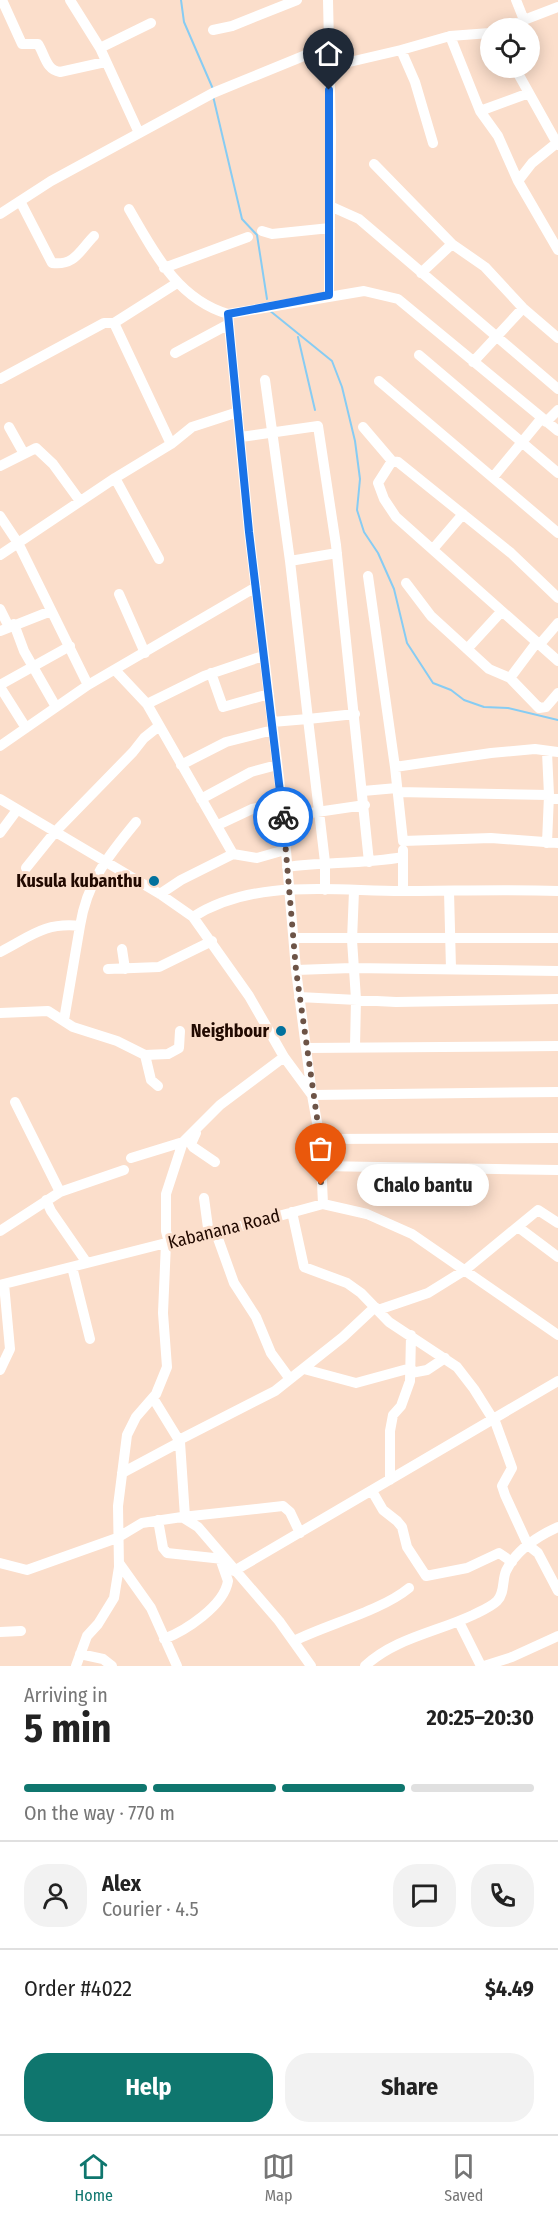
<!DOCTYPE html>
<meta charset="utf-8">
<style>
body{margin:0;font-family:"Fira Sans Condensed",sans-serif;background:#f2f2f2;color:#222;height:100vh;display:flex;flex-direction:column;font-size:22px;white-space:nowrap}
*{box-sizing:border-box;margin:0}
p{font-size:20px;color:#767676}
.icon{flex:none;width:33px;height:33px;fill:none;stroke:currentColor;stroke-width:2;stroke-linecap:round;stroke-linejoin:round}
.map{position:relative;height:1666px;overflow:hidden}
.side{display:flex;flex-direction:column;background:#fff;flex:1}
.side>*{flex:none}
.fabs{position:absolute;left:480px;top:18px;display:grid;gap:12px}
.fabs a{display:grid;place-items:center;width:60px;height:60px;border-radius:50%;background:#fff;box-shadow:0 3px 15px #0003;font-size:30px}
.pin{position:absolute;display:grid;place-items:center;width:51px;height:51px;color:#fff;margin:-62px -26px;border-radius:50% 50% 50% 0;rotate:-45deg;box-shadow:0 0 6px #0007}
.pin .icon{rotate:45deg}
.courier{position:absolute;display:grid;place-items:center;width:60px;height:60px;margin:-30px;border:4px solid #1a73e8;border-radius:50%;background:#fff;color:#222;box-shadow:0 2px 8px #0007}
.bubble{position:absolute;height:42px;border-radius:21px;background:#fff;box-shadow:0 3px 15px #0003;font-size:20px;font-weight:700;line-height:42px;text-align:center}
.summary em{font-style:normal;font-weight:700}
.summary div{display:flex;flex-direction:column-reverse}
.summary{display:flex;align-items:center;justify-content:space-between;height:102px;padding:0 24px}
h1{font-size:39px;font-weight:700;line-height:45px}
.bar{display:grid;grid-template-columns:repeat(4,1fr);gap:9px 6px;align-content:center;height:72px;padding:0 24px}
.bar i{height:8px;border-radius:4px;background:#e0e0e0}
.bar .current{background:#0f766e}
.bar p{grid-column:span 4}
.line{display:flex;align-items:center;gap:15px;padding:0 24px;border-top:2px solid #e0e0e0}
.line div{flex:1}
.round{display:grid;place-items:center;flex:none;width:63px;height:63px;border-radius:24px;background:#f2f2f2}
.primary-button{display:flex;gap:12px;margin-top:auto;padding:12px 24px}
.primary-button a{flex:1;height:69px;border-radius:24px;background:#0f766e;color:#fff;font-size:24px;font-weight:700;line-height:69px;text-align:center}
.primary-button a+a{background:#f2f2f2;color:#222}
.dock{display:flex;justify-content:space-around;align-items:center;height:84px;border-top:2px solid #e0e0e0;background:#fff;font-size:16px;color:#767676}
.dock a{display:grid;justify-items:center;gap:3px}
.dock .current{color:#0f766e}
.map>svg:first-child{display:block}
</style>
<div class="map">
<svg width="558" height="1666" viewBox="0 0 558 1666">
<rect width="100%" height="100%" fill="#fbdecb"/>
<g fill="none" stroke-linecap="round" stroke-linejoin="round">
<path stroke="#87ccf3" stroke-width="2" d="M181,0l3,22 29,67
M213,96l29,123 15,16 10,64
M269,310l63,51 10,26 13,54 5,38 -3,31 7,22 14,21 16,36 13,54 26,40 18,7 13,10 20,7 24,1 50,12
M298,337l17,73"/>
<path stroke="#fff" stroke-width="10" d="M2,0l20,44h16c7,11 8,26 22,28l45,-10
M70,0l30,48 39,85
M328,0l3,135 -2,160
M516,0l8,20
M503,28l55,-21
M213,30l19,-4 65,-26
M450,36l30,75 18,25 20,45 40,69
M100,48l51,-25
M328,67l73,-17
M515,68l43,77
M480,111l49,-18
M433,143l-18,-61 -14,-32 49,-14 40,-3
M374,164l78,80 33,23 38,41 35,30
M518,181l14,-18 26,-21
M20,201l32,62c23,3 28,-13 42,-27
M330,206l29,13 199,170
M129,209c25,43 48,90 99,105
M0,214l51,-33 162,-88 115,-47
M262,231l10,3 58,-6
M164,268l84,-31
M421,273l31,-29
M114,323l63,-40
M175,353l54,-29
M419,355l139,118
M473,362l50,-54
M0,379l104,-56h10l57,121
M265,380l25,181
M379,381l179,152
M546,422l12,-12
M9,427l14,25
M363,427l29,34 6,1 113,91 47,45
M558,431l-160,-132 -34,-8 -136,23 21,218 33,271 14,167 16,125 246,-3
M241,437l77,-11 18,119 33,317
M392,461l-14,22 6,16 12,18 162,144
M0,466l36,-18 17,16 27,37
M494,476l47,-57
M115,478l44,81
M0,516l18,27 70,142
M433,549l30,-35
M0,555l115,-77 56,-34 21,-17 46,-15
M368,576l27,191 8,74 88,-3 67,5
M406,583l25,33 58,53 21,9 29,30 7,-1 12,-14
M119,594l26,59
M0,609l9,18
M14,624l10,27 32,56
M0,631l51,-20
M540,644l18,-21
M467,649l34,-37
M115,670l32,34
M211,673l12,34 46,-13
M510,678l27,-36
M0,685l70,-39
M0,687l26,41
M272,722l36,-3 -18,-158 47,-8
M0,746l88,-61 168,-98
M181,765l45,-23 47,-12
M395,767l96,-14 44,-4 23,3
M363,791l34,-3
M398,792l151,3 3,4h6
M0,799l160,95 33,23 56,79 35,61 28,38 8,44 3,65
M201,799l50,-27 26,-7
M283,817l82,-12
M218,825l34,-16 30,-6
M0,833l17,-23
M547,843l2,-48 -2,-43
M233,854l24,4 28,-8
M287,867c38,-5 77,-3 116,-10
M26,868l29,-36 78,-80 11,-14 15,-12
M325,890v-28l-17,-143 47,-5
M354,891l-2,49 4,59 -1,48
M403,891v-41
M449,891l2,78
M160,894l21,-14 52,-26 -86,-150 57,-28 59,-20
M193,917c60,-39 141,-26 209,-26 52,0 104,-2 156,0
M294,938h264
M122,949l3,20
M0,952c30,-15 44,-30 80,-26 7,-44 28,-70 56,-104
M108,969l51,-2 53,-26
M296,970l56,-2 206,3
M299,997l97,5 162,-3
M0,1013l48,-2 25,16 44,14 28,14 6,25 7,6
M64,1020l16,-94
M306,1048l252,-2
M145,1055l23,-1 11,-6 1,-17
M15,1102l45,90
M196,1133l-5,11 2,3 22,15
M320,1139l238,-1
M131,1158l52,-16
M320,1166l238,4
M204,1198l5,37
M46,1200l5,11 36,52
M292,1212l12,55 43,16 14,10 28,29 68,45 17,22 22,35 16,44 -10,18 3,9 23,50 10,8 20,38
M518,1227l40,30
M0,1231l60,-39 64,-22
M216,1233l18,50 22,34 15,36 19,26
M169,1243l-3,-12v-37l17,-52 37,-37 64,-48
M72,1267l18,72
M0,1285l166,-42 50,-10 107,-29 44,10 45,20 146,101
M378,1310l50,-17 37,-23 73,-60 20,13
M304,1369l52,14 55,-15
M0,1370l10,-21 -6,-65
M411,1373l16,-3 18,-12
M153,1398l27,44 5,75
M179,1440l96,-49 68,-54 32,-30
M122,1473l58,-31
M390,1480v-49l3,-16 8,-9 9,-25 1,-46
M372,1491l11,19 14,11 5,6 5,20 19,29 41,-8 32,-15 13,9
M182,1517l101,-11 7,6 10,21
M158,1520l5,28 4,5 56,6
M0,1563l27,7 90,-32 25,-15 40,-6 16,10 81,94 32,45
M119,1563l32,45 26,58
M234,1571l324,-190
M459,1622l22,44
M0,1632l21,-1
M164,1639c21,-8 60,-33 64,-58l-7,-20
M294,1641c34,-17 87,-30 115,-53
M80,1654l23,5 9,7
M76,1666l11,-30 11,-12 16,-26 5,-31 -1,-61 9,-71 9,-18 20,-23 11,-27 -4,-54 3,-70
M365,1666c30,-28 72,-34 108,-51 8,-4 18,-8 24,-14 8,-8 5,-21 9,-30 10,-21 32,-35 52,-44
M484,1666l28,-9 46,-21"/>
</g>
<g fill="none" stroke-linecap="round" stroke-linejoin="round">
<path stroke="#6d5447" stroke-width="6" stroke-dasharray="0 10.8" d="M283,817l13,153 24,169 1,46"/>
<path stroke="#1a73e8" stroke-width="8" d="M283,817l-34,-285 -21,-218 101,-19v-205"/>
</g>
<g fill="#01719d" stroke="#fbdecb" stroke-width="2">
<circle cx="154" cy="881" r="6"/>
<circle cx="281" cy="1031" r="6"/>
</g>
<g text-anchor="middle" stroke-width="6" stroke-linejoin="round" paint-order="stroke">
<g font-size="18" font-weight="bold" fill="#210900" stroke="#fbdecb" text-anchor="end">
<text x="142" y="887">Kusula kubanthu</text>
<text x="269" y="1037">Neighbour</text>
</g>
<g font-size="18" fill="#210900" stroke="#fbdecb">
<text transform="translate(224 1229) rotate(-14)" y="6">Kabanana Road</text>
</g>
</g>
</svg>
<div class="fabs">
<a><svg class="icon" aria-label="locate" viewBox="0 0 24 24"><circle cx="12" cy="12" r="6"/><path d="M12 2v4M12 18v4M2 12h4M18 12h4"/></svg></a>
</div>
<div class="pin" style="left:321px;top:1185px;background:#ea580c"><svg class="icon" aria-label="bag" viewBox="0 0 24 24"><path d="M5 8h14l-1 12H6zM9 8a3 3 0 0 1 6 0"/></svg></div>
<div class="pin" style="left:329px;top:90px;background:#1f2937"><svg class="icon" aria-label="home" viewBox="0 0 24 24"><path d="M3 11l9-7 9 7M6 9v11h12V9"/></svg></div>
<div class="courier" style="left:283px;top:817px"><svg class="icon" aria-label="bike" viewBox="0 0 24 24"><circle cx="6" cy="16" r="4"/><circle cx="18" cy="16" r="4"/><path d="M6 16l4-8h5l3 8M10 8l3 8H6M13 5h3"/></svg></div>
<div class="bubble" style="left:357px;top:1164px;width:132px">Chalo bantu</div>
</div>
<section class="side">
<div class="summary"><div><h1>5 min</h1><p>Arriving in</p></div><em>20:25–20:30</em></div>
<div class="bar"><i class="current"></i><i class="current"></i><i class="current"></i><i></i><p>On the way · 770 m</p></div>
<div class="line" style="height:108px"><a class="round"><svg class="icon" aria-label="person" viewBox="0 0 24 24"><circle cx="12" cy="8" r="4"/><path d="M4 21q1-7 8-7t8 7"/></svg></a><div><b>Alex</b><p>Courier · 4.5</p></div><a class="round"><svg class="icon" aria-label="chat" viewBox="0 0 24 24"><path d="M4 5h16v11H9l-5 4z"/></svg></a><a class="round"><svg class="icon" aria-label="phone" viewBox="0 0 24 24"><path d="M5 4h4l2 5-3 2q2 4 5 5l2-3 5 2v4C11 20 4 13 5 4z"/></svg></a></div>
<div class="line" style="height:78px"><div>Order #4022</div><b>$4.49</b></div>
<div class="primary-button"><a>Help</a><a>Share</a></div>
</section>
<nav class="dock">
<a class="current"><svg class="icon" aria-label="home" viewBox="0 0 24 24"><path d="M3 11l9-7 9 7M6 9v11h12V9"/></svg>Home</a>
<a><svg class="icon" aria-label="map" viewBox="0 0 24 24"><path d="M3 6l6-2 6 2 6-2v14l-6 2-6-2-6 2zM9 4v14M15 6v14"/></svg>Map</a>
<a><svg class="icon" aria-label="saved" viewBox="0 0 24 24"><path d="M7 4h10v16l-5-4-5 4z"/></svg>Saved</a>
</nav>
